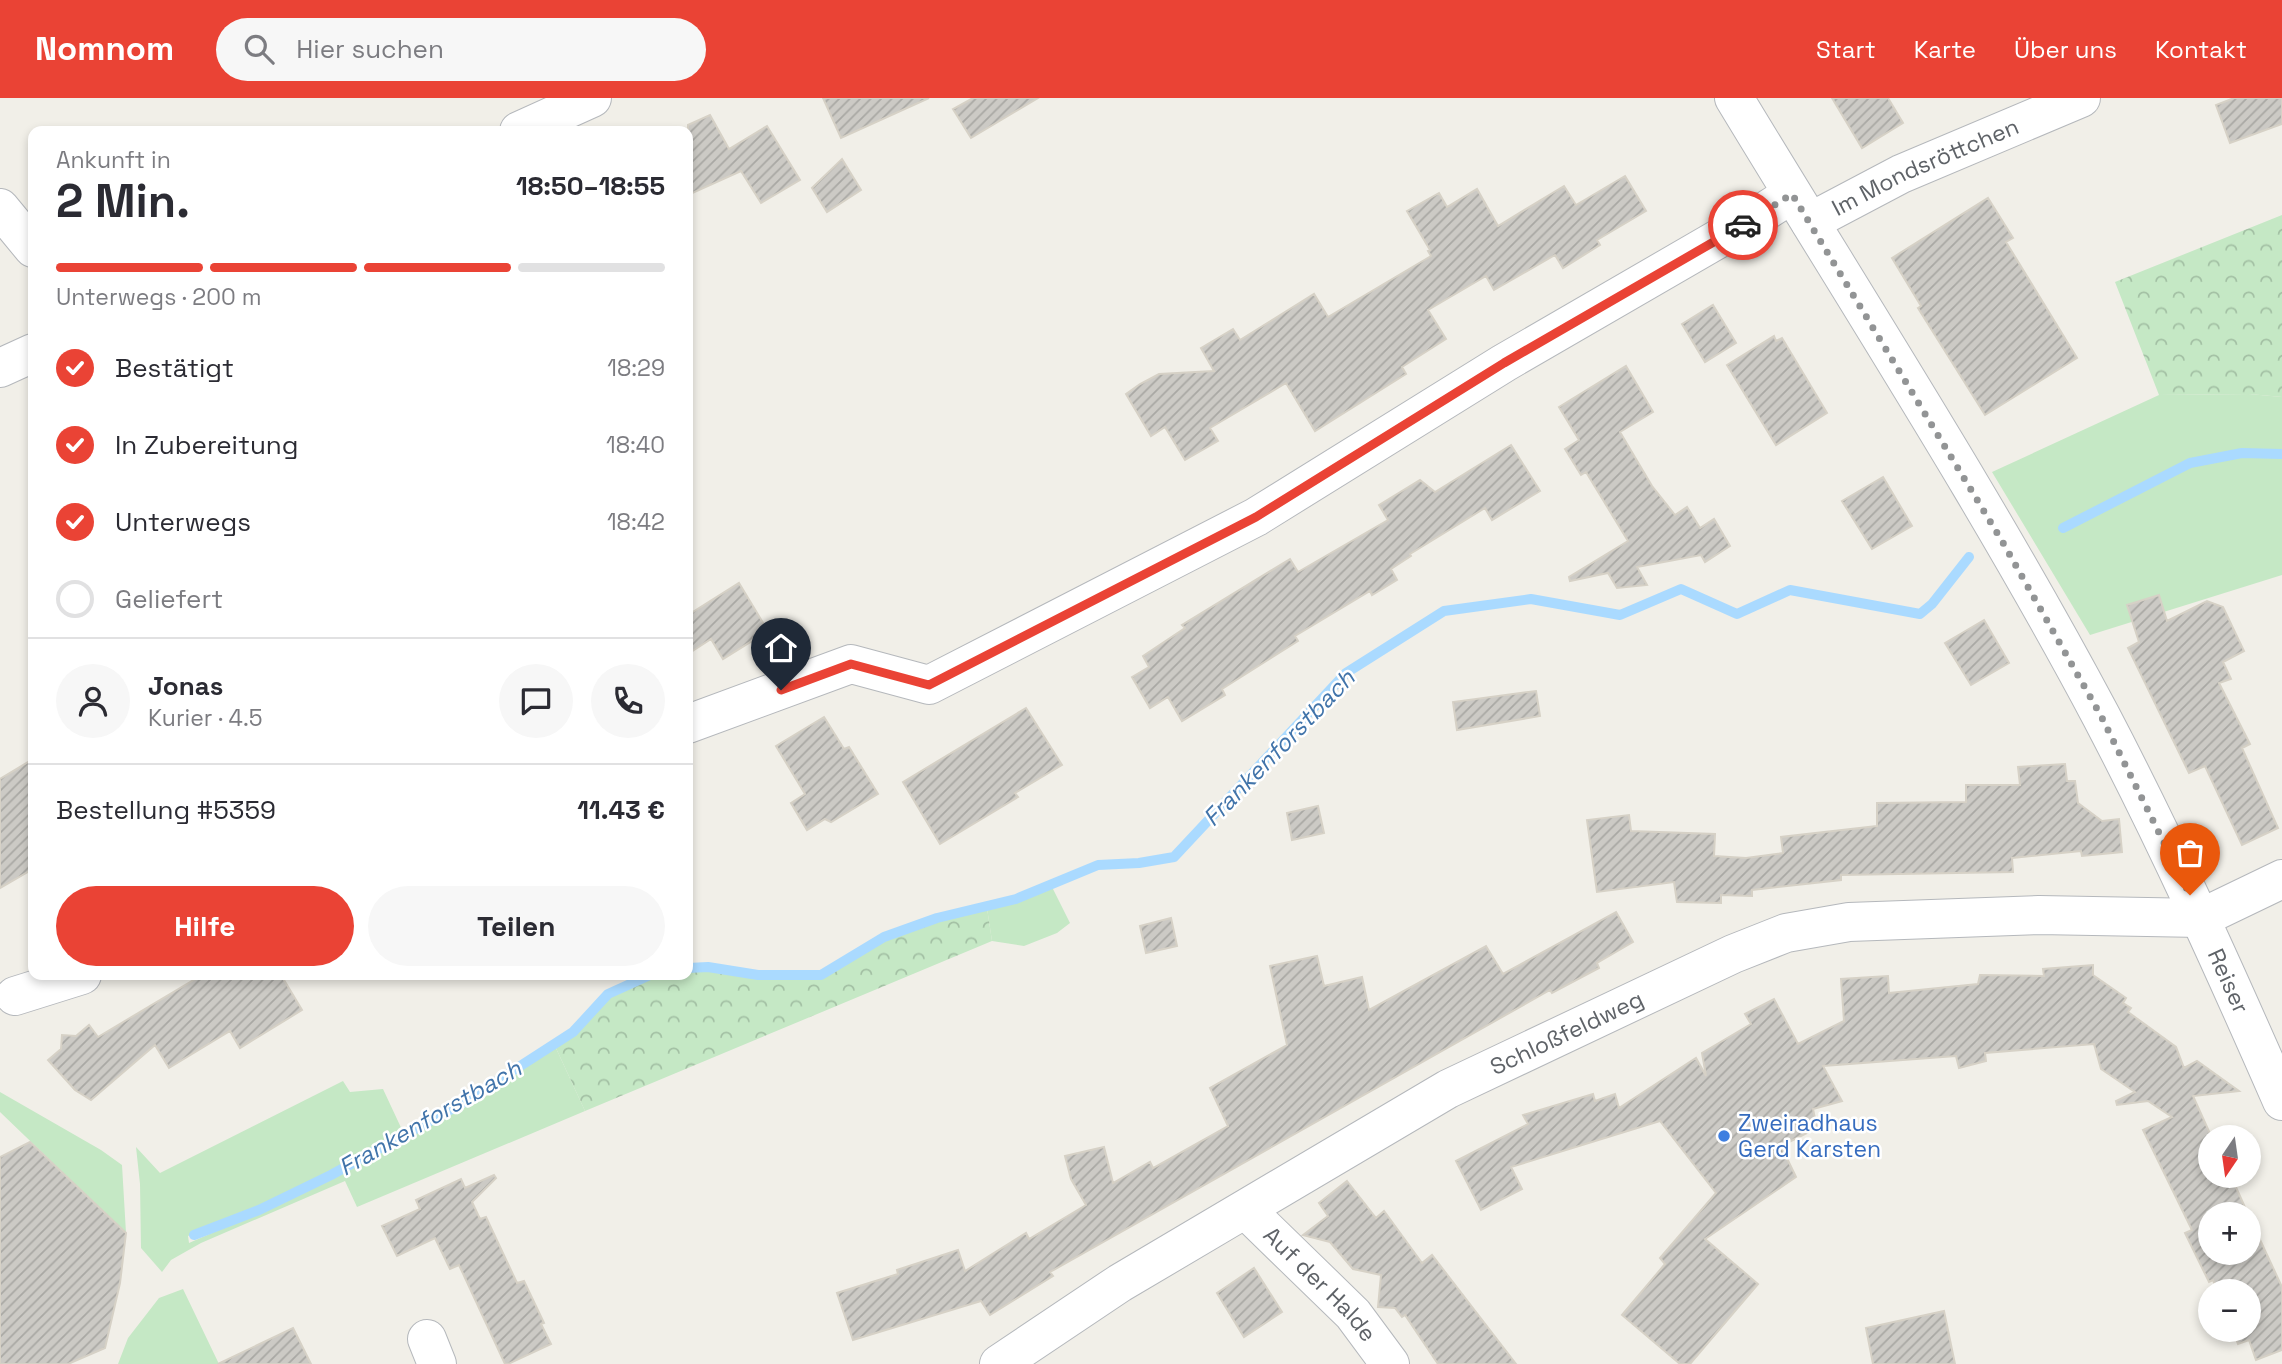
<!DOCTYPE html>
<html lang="de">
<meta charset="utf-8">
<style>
body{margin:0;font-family:"Space Grotesk",sans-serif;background:#f7f7f7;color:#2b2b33;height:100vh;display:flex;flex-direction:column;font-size:26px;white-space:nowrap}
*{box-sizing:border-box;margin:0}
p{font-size:23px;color:#7c7c81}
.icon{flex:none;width:38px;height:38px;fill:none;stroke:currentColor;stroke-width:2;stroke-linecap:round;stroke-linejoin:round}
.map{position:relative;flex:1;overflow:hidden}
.sheet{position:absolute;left:28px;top:28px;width:665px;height:854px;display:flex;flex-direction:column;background:#fff;border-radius:14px;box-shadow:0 4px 10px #0003}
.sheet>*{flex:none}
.needle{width:46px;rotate:193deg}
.controls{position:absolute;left:2198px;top:1027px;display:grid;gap:14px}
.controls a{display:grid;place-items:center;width:63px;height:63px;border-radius:50%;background:#fff;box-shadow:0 4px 10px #0003;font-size:35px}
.pin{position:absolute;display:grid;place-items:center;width:60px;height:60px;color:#fff;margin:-72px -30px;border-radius:50% 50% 50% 0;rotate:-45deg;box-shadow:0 0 7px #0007}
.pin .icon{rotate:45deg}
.courier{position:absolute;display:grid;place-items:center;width:70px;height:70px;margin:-35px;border:5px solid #ea4335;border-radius:50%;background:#fff;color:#222;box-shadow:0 2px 9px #0007}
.head em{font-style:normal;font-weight:700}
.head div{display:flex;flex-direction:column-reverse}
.head{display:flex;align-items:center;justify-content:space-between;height:119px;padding:0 28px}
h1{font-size:46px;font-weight:700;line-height:52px}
.bar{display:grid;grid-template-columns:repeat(4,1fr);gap:10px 7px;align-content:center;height:84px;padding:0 28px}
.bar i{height:9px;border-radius:5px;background:#e1e1e2}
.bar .current{background:#ea4335}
.bar p{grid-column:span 4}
.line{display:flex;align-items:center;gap:18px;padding:0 28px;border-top:2px solid #e1e1e2}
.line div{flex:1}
.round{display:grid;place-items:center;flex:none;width:74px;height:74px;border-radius:37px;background:#f7f7f7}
ol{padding:0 28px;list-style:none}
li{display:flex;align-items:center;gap:21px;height:77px}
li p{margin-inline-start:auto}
li .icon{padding:7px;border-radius:50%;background:#ea4335;color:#fff;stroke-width:4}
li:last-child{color:#7c7c81}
li i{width:38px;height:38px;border:4px solid #e1e1e2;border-radius:50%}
.primary-button{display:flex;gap:14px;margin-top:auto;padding:14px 28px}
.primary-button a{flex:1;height:80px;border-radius:42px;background:#ea4335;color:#fff;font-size:28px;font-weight:700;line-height:80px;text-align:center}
.primary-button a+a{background:#f7f7f7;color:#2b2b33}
header{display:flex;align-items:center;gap:42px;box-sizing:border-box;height:98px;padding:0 35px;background:#ea4335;color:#fff}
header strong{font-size:33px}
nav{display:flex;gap:38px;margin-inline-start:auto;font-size:24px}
.search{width:490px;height:63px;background:#f7f7f7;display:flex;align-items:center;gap:18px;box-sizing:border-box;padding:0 24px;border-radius:38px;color:#7c7c81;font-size:26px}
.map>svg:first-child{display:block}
</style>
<header>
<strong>Nomnom</strong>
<div class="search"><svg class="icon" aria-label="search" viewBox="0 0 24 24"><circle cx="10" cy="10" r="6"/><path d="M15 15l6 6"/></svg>Hier suchen</div>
<nav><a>Start</a><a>Karte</a><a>Über uns</a><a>Kontakt</a></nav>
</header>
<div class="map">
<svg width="2282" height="1266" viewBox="0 0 2282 1266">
<defs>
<pattern id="forest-crowns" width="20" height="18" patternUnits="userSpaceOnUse" patternTransform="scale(1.75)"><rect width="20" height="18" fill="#c5e8c5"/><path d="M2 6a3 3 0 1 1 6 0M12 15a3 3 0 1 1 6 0" fill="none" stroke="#a3c0a4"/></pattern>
<pattern id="building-hatch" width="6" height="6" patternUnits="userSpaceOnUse" patternTransform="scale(1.75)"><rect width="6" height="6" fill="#cccac5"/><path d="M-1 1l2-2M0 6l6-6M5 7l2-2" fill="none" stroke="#a9a8a4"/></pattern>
</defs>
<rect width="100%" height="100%" fill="#f1efe8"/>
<path fill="#c5e8c5" d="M2249,296l33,3v178l-192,60 -98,-163 167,-77z
M1051,787l19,38 -13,10 -33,13 -32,-5 -5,-33 37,-9z
M555,948l30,65 -228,96 -12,-26 -144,62 -30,17 -9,12 -21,-24 -1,-64 -4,-37 24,26 183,-92 7,11 33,-3 21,45c-71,38 -142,71 -216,102l1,7 71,-31 83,-40 147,-78z
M0,994l101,58 21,15 4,68 -126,-121z
M183,1191l36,75h-101l10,-26 31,-40z"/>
<path fill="url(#forest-crowns)" d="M2282,117v182l-33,-3 -90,1 -44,-113z
M987,810l5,33 -407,170 -30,-65 33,-24 18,-24 18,-12 32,-11h32v-6l29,-1 55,11h45l82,-47z"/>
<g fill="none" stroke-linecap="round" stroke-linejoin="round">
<path stroke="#aadaff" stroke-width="10" d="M2063,430l127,-65 52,-10 40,1
M688,870l20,-1 50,8h63l63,-38 53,-19 79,-19 82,-34 41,-2 35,-6 172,-184 98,-62 87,-12 89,16 61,-26 56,25 53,-24 130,24 12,-10 37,-47
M194,1137l65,-25 72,-35 135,-74 107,-69 35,-38 42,-19"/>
</g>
<path fill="url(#building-hatch)" stroke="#d6d1c6" stroke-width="2" d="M823,0h106l-88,40z
M973,0h65l-67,40 -18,-29z
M1832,0h56l15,25 -41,25z
M2234,0h48v26l-52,19 -14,-38z
M710,17l19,34 38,-23 33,54 -39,23 -20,-32 -53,24v-70z
M842,61l19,31 -34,22 -15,-24z
M1625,78l21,35 -49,29 3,5 -37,23 -8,-13 -61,35 -8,-14 -58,34 18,29 -44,28 4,7 -91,57 -29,-48 -76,45 8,13 -33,19 -20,-33 -14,9 -25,-42 14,-10 19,-10 55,-3 -13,-23 32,-19 7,11 74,-46 14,23 103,-61 -3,-5 2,-1 -23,-39 32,-18 8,14 30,-18 21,37 66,-40 12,19z
M1988,100l25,40 -7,4 71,116 -92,57 -67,-107 3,-2 -29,-48z
M1713,207l23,38 -31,19 -23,-38z
M1774,238l2,5 6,-3 45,75 -51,32 -49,-80z
M1626,268l27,46 -33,20 32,54 23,29 12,-8 13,21 14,-9 16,27 -25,16 -4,-7 -64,12 10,18 -30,3 -9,-15 -38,8 -1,-4 59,-36 -42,-69 -5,3 -16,-26 14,-9 -20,-33z
M1511,347l29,46 -48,29 -7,-12 -75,46 1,2 -20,13 6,11 -25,15 -2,-4 -75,45 3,5 -76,48 3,6 -43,26 -14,-24 -18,11 -18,-31 17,-10 -6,-11 42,-28 -3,-3 108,-66 8,13 90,-52 -9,-15 41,-25 15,12z
M1883,379l29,49 -40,23 -30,-48z
M739,485l29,48 -45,28 -12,-20 -23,15v-39z
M2159,497l8,26 40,-20 16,6 21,44 -21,11 8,17 -12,4 31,61 -8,4 36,80 -36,17 -37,-79 -16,7 -61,-125 11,-6 -12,-37z
M1984,522l25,43 -38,22 -26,-42z
M1536,593l4,25 -83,14 -4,-28z
M1026,610l36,57 -47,28 3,4 -78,47 -37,-62z
M824,619l20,32 5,-2 29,47 -47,28 -6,-3 -18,11 -16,-27 14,-9 -29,-48z
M33,661v110l-33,19v-109z
M2065,666l2,17h8l3,22 24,18 17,-2 3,33 -40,4 -1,-5 -69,7 1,14 -172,3v5l-89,10v6l-31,-1v8l-44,-1 -3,-20 -77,10 -10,-72 42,-5 2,16 84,3 -1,22 32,2 37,-5 -2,-16 96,-11v-23l89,-1v-17h54l-2,-18z
M1318,708l6,27 -32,7 -5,-27z
M1616,814l17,30 -36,21 2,5 -47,25 -2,-3 -500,282 3,4 -63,39 -9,-14 -128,39 -16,-47 61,-19 -1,-4 61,-20 7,21 61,-38 3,6 57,-34 -15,-26 -6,-23 39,-9 9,36 37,-21 3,6 75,-42 -18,-38 77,-43 -17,-79 47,-10 7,30 38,-9 7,33 117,-64 17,28z
M1171,820l6,28 -31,7 -6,-27z
M2093,867v10l33,23 -3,5 8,5 -3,4 48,35 8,21 13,-7 42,30 -46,5 19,42h-2v38h21l17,38h-38v39h39v-37l33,71v63l-26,10 -7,-20 -11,4 -5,-14h16v-38h-31l-5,-12 -4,2 -24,-49 7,-3 -49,-100 29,-13 -24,-16 -31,4 -1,-4 19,-9 -34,-23 -7,-25 -109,9 1,8 -27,7 -3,-12 -133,10 19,35 -29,8 4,19 -36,18 15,31 -91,62 53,45 -68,80h-10l-58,-49 43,-51 -5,-6 56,-65 -56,-72 -149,46 11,22 -41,21 -25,-49 72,-37 -5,-9 70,-21 2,7 20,-7 4,14 77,-50 10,18 -4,-23 49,-29 -6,-10 29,-15 24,45 46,-23 -3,-42 47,-3 1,17 89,-9 2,-9 64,1 -1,-7z
M202,877h79l21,35 -62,38 -10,-17 -61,37 -14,-23 -64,55 -16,-10 -27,-30 13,-11 1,-14 14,1 13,-11 9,12z
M30,1044l96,91 -6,50 -15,65 -37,16h-68v-207z
M494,1077l2,3 -24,24 8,17 6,-2 31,66 7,-2 20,42 -3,1 10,20 -43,20h-3l-46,-99 -9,4 -15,-31 -38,18 -15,-30 38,-17 -4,-9 45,-21 4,9z
M1347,1083l29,37 8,-7 38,52 10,-8 84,109h-78l-33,-49 -3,2 -7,-9 -17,-1 3,-32 -28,-6 -23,-27 -27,-7 25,-19 -9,-13z
M1254,1170l28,44 -38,25 -27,-44z
M1944,1213l11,53h-82l-7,-36z
M293,1230l18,36h-93z"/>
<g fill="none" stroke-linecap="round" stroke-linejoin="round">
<g stroke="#b5b8bc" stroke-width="40">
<g id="street">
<path id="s1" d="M1734,0c124,205 255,407 367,618 66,126 124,255 181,385"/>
<path d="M519,33l73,-33"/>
<path d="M0,110l33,40"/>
<path id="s2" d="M1810,124l91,-48 180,-76"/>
<path d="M0,270l33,-15"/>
<path d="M688,626l163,-60 78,21 327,-168 248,-154 252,-146 36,-23"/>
<path d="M15,898l67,-21"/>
<path id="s3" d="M1246,1112l107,104 37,50"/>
<path d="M427,1241l10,25"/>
<path id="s4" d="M999,1266l121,-81 328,-194 285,-135 53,-21 63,-11 190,-7 162,3 81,-39"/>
</g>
</g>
<use href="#street" stroke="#fff" stroke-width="38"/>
</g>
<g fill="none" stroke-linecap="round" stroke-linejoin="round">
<path stroke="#929495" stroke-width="7" stroke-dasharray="0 12.6" d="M1743,127l49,-31 210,347 99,175 89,179"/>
<path stroke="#ea4335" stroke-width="9" d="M781,592l70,-26 78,21 327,-168 248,-154 239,-138"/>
</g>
<circle fill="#3f7fe0" stroke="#fff" stroke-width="2.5" cx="1724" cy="1038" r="7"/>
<g text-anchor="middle" stroke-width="5" stroke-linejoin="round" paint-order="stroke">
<g font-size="23" fill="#5f6368" stroke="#fff">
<text dy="8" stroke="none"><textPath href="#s2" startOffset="128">Im Mondsröttchen</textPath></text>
<text dy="8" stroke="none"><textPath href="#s1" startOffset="1013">Reiser</textPath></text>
<text dy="8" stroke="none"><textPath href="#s4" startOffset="658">Schloßfeldweg</textPath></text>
<text dy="8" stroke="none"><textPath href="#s3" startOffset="105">Auf der Halde</textPath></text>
</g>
<g font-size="23" fill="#366cbe" stroke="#fff" text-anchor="start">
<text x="1738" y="1033">Zweiradhaus<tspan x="1738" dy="26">Gerd Karsten</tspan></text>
</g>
<g font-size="24" font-style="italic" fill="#4174aa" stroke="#fff">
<text transform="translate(1279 650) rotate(-46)" y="8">Frankenforstbach</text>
<text transform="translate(430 1020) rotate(-30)" y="8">Frankenforstbach</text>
</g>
</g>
</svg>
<div class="controls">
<a><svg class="needle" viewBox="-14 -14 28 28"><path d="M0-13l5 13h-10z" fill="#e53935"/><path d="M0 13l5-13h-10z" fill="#7c7c81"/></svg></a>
<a>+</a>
<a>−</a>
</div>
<div class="pin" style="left:2190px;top:797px;background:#ea580c"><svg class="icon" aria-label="bag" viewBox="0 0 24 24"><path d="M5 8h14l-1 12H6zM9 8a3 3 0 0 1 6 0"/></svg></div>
<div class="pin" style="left:781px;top:592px;background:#1f2937"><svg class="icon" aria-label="home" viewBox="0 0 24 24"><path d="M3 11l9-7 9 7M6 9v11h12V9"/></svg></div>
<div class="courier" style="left:1743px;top:127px"><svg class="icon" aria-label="car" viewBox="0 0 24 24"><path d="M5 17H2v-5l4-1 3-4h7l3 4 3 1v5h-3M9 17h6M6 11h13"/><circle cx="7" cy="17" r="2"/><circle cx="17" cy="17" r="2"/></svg></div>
<section class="sheet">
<div class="head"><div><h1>2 Min.</h1><p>Ankunft in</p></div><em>18:50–18:55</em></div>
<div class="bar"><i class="current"></i><i class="current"></i><i class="current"></i><i></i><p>Unterwegs · 200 m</p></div>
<ol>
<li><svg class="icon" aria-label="check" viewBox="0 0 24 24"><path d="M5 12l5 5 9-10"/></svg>Bestätigt<p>18:29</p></li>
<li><svg class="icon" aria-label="check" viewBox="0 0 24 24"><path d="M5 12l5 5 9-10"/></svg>In Zubereitung<p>18:40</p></li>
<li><svg class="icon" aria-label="check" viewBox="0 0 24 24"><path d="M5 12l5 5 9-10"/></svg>Unterwegs<p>18:42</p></li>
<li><i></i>Geliefert</li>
</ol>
<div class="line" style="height:126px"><a class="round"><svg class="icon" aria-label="person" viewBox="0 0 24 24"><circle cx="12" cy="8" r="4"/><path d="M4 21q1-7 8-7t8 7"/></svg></a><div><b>Jonas</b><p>Kurier · 4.5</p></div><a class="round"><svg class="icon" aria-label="chat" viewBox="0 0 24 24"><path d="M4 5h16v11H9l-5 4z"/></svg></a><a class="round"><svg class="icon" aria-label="phone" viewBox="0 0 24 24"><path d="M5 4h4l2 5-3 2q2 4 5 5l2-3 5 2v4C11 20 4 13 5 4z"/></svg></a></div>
<div class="line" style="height:91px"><div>Bestellung #5359</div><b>11.43 €</b></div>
<div class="primary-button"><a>Hilfe</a><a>Teilen</a></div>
</section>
</div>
